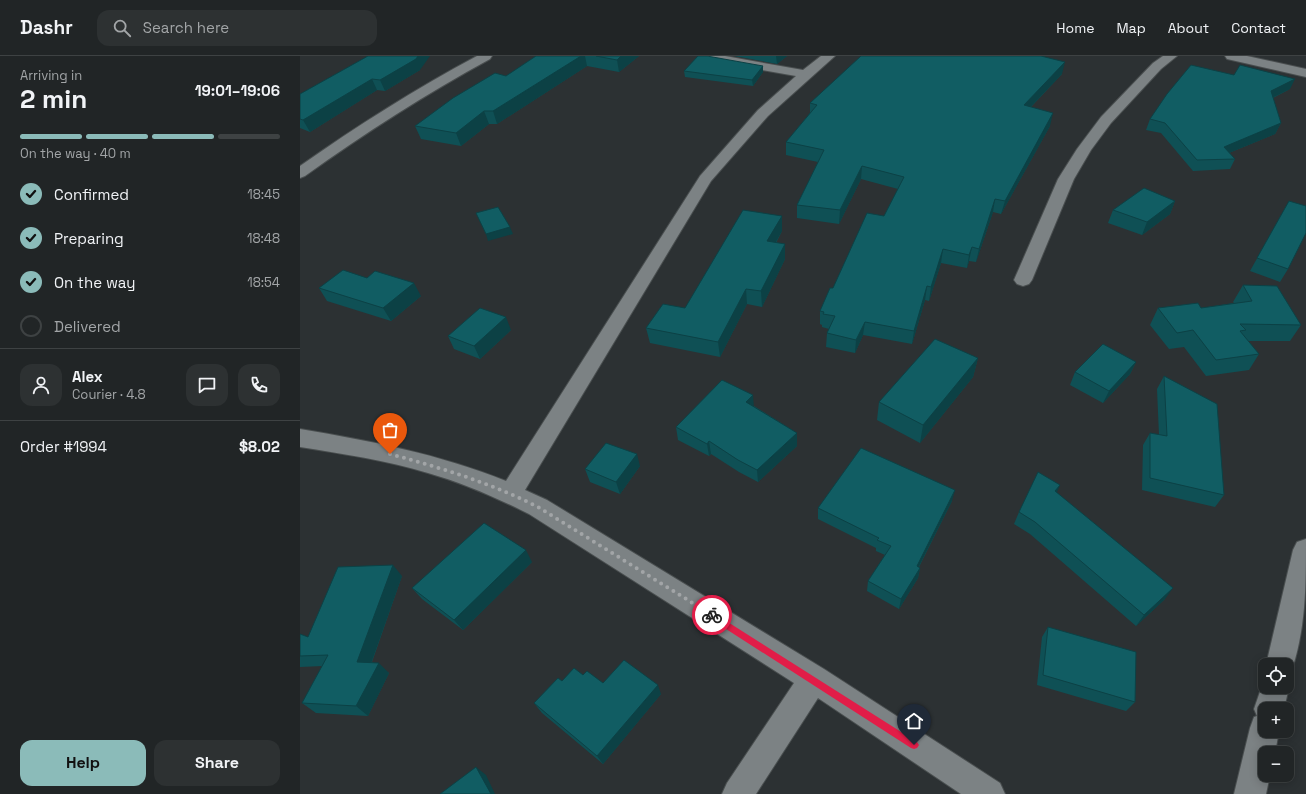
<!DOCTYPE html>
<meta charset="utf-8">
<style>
body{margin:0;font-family:"Space Grotesk",sans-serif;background:#2d3132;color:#f1f3f6;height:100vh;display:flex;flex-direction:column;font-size:15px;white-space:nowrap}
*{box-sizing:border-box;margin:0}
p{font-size:13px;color:#a2a5a7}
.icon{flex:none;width:22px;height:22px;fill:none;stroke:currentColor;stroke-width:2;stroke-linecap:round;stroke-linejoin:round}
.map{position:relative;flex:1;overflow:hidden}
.details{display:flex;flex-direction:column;background:#212526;width:300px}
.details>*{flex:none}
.tools{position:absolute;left:958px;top:602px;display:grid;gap:8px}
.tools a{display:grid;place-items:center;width:36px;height:36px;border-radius:8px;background:#212526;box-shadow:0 2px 10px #0003,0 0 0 1px #3e4243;font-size:20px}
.pin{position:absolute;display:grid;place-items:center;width:34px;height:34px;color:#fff;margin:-41px -17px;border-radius:50% 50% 50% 0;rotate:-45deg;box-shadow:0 0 4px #0007}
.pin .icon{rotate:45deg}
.courier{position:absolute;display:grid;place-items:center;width:40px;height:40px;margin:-20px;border:3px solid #e11d48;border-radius:50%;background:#fff;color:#222;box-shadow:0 1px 5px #0007}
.overview em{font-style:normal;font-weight:600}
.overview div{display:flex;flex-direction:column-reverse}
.overview{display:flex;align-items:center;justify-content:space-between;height:68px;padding:0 20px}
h1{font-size:26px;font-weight:600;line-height:30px}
.bar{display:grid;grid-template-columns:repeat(4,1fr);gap:6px 4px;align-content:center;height:48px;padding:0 20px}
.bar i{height:5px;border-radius:3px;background:#3e4243}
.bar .current{background:#8bbbb9}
.bar p{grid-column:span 4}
.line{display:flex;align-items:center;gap:10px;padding:0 20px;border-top:1px solid #3e4243}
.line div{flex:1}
.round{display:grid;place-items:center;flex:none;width:42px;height:42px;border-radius:12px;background:#2d3132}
ol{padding:0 20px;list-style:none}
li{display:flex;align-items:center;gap:12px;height:44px}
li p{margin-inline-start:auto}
li .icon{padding:4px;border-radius:50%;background:#8bbbb9;color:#111;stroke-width:4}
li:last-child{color:#a2a5a7}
li i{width:22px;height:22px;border:2px solid #3e4243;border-radius:50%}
.action{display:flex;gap:8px;margin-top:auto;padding:8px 20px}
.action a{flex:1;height:46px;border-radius:12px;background:#8bbbb9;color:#111;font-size:16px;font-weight:600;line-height:46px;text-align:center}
.action a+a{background:#2d3132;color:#f1f3f6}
header{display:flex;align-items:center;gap:24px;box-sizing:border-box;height:56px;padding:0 20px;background:#212526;border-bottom:1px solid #3e4243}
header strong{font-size:19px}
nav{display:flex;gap:22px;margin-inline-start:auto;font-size:14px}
.search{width:280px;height:36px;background:#2d3132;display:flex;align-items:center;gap:10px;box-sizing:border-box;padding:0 14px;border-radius:12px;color:#a2a5a7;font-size:15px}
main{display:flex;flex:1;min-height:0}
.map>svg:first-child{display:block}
</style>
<header>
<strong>Dashr</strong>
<div class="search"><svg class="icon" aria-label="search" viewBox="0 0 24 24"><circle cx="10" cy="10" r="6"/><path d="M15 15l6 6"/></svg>Search here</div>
<nav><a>Home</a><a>Map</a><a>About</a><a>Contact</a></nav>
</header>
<main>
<section class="details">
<div class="overview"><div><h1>2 min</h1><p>Arriving in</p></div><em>19:01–19:06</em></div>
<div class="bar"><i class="current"></i><i class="current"></i><i class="current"></i><i></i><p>On the way · 40 m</p></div>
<ol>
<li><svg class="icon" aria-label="check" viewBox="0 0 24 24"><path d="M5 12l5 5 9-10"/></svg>Confirmed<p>18:45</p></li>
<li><svg class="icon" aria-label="check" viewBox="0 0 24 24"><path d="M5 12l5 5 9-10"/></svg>Preparing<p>18:48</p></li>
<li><svg class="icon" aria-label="check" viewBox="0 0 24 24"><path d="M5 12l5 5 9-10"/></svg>On the way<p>18:54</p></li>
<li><i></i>Delivered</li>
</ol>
<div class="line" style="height:72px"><a class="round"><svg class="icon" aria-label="person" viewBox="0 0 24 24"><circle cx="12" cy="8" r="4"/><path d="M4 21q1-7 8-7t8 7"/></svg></a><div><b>Alex</b><p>Courier · 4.8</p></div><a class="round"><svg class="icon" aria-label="chat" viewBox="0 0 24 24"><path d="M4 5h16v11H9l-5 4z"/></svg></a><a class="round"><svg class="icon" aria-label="phone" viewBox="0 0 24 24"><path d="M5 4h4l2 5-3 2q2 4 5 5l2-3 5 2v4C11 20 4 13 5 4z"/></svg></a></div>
<div class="line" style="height:52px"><div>Order #1994</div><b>$8.02</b></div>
<div class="action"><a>Help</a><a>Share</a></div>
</section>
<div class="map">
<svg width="1006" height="738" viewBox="0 0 1006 738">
<rect width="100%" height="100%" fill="#2c3133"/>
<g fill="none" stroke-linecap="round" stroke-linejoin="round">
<g stroke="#494e4f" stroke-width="2">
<path id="minor" d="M177,0h15l-2,3c-64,35 -125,74 -185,117l-5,2v-12c57,-40 115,-77 177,-110z
M398,0h27l78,14 18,-14h14l-67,60 -57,65 -186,309 22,10 277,169 176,114 5,11h-44l-143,-96 -62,96h-34l5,-11 67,-100 -265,-169c-32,-16 -66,-31 -101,-41 -42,-13 -85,-19 -128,-26v-18c71,12 139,25 206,52l194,-305 58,-66 38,-34 -92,-16 -4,-1z
M863,0h14l-16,13 -50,54 -20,27 -17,29 -42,101 -3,4 -6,2 -6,-2 -3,-4 44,-101 19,-30 24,-32 52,-54z
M925,0h22l59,13v8l-79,-18z
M1006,483c0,46 0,93 -16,136l-3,1v-11h-21l27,-115 4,-8z
M965,621v10h22v-6l2,6 -5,22h-19v22h14l-4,22h-10v22h5l-4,19h-32l16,-66 4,-11 3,-1 -3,-7z"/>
</g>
<use href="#minor" fill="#7c8284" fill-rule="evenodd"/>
</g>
<path fill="#0f5055" d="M68,0l52,14 -35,21 -8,-1 -67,42 -10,-4v-34z
M236,0h103l-20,16 -32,-6 -90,58h-8l-28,22 -40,-7 -6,-13 91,-50z
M434,0h53l-10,8z
M463,10v6l-10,14 -68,-9 -1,-6z
M762,18l-31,33 19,19 -49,88 -8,-2 -17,50 -7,-1 -2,7 -26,-5 -12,38 -4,-1 -13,44 -49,-9 -8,18 -29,-6 1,-14 2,-4 -7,-2v-2l-2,-1v-13l13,-23 51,-72 14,-27 -37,-10 -22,45 -42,-6v-13l21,-43 -32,-7v-13l24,-29v-10z
M990,33l-17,9 8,25 -6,11 -46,19 6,6 -5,10 -37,2 -32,-38 -15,-3 4,-11z
M875,145l-5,13 -28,21 -34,-12 5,-13z
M989,145l-1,68 -8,13 -30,-11z
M482,175l-6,12 9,1v15l-23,48 -15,-3 -27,53 -70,-14 -4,-15 39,-20z
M943,229l58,40 -11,16h-42l11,13 -10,16 -43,6 -22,-29 -15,2 -19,-24 8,-17h43l33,-5 -1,-1z
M19,232l102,8 -30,25 -64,-20z
M211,274l-31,29 -26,-10 -6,-13z
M678,302l-5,19 -53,66 -43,-23 2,-18z
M836,306l-6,12 -27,29 -33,-18 5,-13z
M864,320l60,119 -9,12 -73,-17 1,-45 7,-12 9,2 -2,-46z
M454,350l43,27v13l-39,36 -19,-10 -28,-18 -2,2 -31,-16 -2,-13z
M340,410l-20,28 -30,-12 -5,-13z
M757,437l108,106 -29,27 -106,-92 -16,-10 5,-12z
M652,445l-33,66 1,1 -2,10 -19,31 -32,-18 1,-10 17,-26 -9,-4v-3l-58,-29v-11z
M232,506l-69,68 -41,-31 -10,-11z
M102,520l-30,86 17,11 -21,43 -52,-3 -14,-10 21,-37 -23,1v-33l8,3z
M748,571l87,75 -9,9 -89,-26 5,-48z
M283,619l20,8 58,11 -58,70 -61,-51 -8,-10 28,-22z"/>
<path fill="#0c4145" d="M118,0h12l-10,14 -35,21 -5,-11z
M281,0h4l2,10 -90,58 -4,-13z
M321,0h18l-20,16 -2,-12z
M476,0h11l-10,8z
M765,6l-3,12 -41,43 3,-12z
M463,10v6l-10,14 -1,-6z
M72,23l5,11 -67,42 -7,-12z
M995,23l-5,10 -24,12 5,-10z
M184,55l5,13 -28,22 -5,-13z
M753,57l-3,13 -49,88 4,-13z
M981,67l-6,11 -56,23 5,-10z
M562,110l-1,13 -22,45 1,-14z
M695,143l-2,13 -17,50 3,-13z
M875,145l-5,13 -28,21 5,-13z
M482,160v15l-14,25 -1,-15z
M210,171l3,7 -25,7 -2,-7z
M485,188v15l-23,48 -1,-16z
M672,191l-3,14 -2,7 2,-13z
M643,193l-2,14 -12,38 2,-14z
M114,227l7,13 -30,25 -8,-13z
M627,230l-2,14 -13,44 2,-13z
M446,233l1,15 -27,53 -2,-15z
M206,261l5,13 -31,29 -6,-13z
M565,266l-2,13 -8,18 1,-13z
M678,302l-5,19 -53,66 3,-18z
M836,306l-6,12 -27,29 6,-12z
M453,339l1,13 -8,-6z
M497,377v13l-39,36 -1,-12z
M409,385l2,13 -2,2 -2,-12z
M337,398l3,12 -20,28 -4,-12z
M760,429l-5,12v-6z
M655,434l-3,11 -38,75 3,-10z
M226,494l6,12 -69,68 -9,-10z
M93,509l9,11 -34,96 -11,-10z
M620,512l-2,10 -19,31 2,-10z
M873,532l-8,11 -29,27 8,-11z
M79,607l10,10 -21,43 -12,-10z
M358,629l3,9 -58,70 -6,-8z
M176,711l10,8 9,19h-4z"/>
<path fill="#115d63" stroke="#0c4145" d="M68,0h50l-2,3 -36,21 -8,-1 -69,41 -3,-1v-25z
M236,0h45l-88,55h-9l-28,22 -41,-7 38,-28 42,-25 11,3z
M296,0h25l-4,4z
M398,0h9l56,10 -11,14 -68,-9z
M561,0h180l24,6 -41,43 29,8 -48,88 -10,-2 -16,50 -7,-2 -3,8 -26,-6 -12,38 -4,-1 -13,45 -49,-9 -9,18 -29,-7 8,-17 -12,-2 1,-2 -4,-1 10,-23h3l34,-75 17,3 20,-39 -42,-11 -22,44 -43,-5 27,-55 -38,-8 31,-37 -7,-2z
M891,9l43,10 6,-10 55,14 -24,12 10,32 -57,24 11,12 -38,1 -32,-37 -15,-4 17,-25z
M844,132l31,13 -28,21 -34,-12z
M989,145l17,5v27l-18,36 -31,-11z
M198,151l12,20 -24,7 -10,-21z
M443,154l39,6 -15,25 18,3 -24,47 -15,-2 -28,53 -72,-14 17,-24 22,4z
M43,214l24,8 8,-7 39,12 -31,25 -64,-20z
M943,229l34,1 24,39 -61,-1 6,6 -6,1 19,23 -43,6 -23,-30 -16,3 -19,-25 40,-5 3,5 51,-7z
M180,252l26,9 -32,29 -26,-10z
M635,283l43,19 -55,67 -44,-23z
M803,288l33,18 -27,29 -34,-19z
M864,320l53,28 7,91 -74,-17v-45l17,3z
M422,324l31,15 -7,7 51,31 -40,37 -19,-10 -29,-19 -2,3 -31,-17z
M306,387l31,11 -21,28 -31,-13z
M561,392l94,42 -38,76 3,2 -19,31 -33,-18 23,-35 -14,-6 2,-2 -61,-30z
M738,416l22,13 -5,6 118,97 -29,27 -109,-93 -16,-10z
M184,467l42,27 -72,70 -42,-32z
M93,509l-36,97 22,1 -23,43 -54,-3 26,-48 -28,1v-22l8,3 30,-70z
M748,571l88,25 -1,50 -92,-27z
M324,604l34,25 -61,71 -63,-53 24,-25 4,3 12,-13 9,7 4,-4 16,12z
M176,711l15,27h-51z"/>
<path fill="#e11d48" d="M412,556l205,130 2,3 -2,3 -3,1 -3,-1 -202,-130v-5z"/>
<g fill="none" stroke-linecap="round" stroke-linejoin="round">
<path stroke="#a2a5a7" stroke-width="4" stroke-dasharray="0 7.2" d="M90,398c51,14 101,29 148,53l174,108"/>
</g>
</svg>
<div class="tools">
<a><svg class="icon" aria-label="locate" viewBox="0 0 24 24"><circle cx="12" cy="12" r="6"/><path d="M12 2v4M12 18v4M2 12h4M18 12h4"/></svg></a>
<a>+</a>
<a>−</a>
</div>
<div class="pin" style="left:90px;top:398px;background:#ea580c"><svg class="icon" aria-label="bag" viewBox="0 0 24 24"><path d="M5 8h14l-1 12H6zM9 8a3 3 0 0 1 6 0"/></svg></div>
<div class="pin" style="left:614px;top:689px;background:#1f2937"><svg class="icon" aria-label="home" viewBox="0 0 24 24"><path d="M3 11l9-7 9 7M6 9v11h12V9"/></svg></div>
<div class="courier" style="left:412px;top:559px"><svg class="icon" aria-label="bike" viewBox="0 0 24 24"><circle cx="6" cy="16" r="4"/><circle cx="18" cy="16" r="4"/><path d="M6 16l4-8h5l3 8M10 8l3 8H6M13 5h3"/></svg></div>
</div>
</main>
